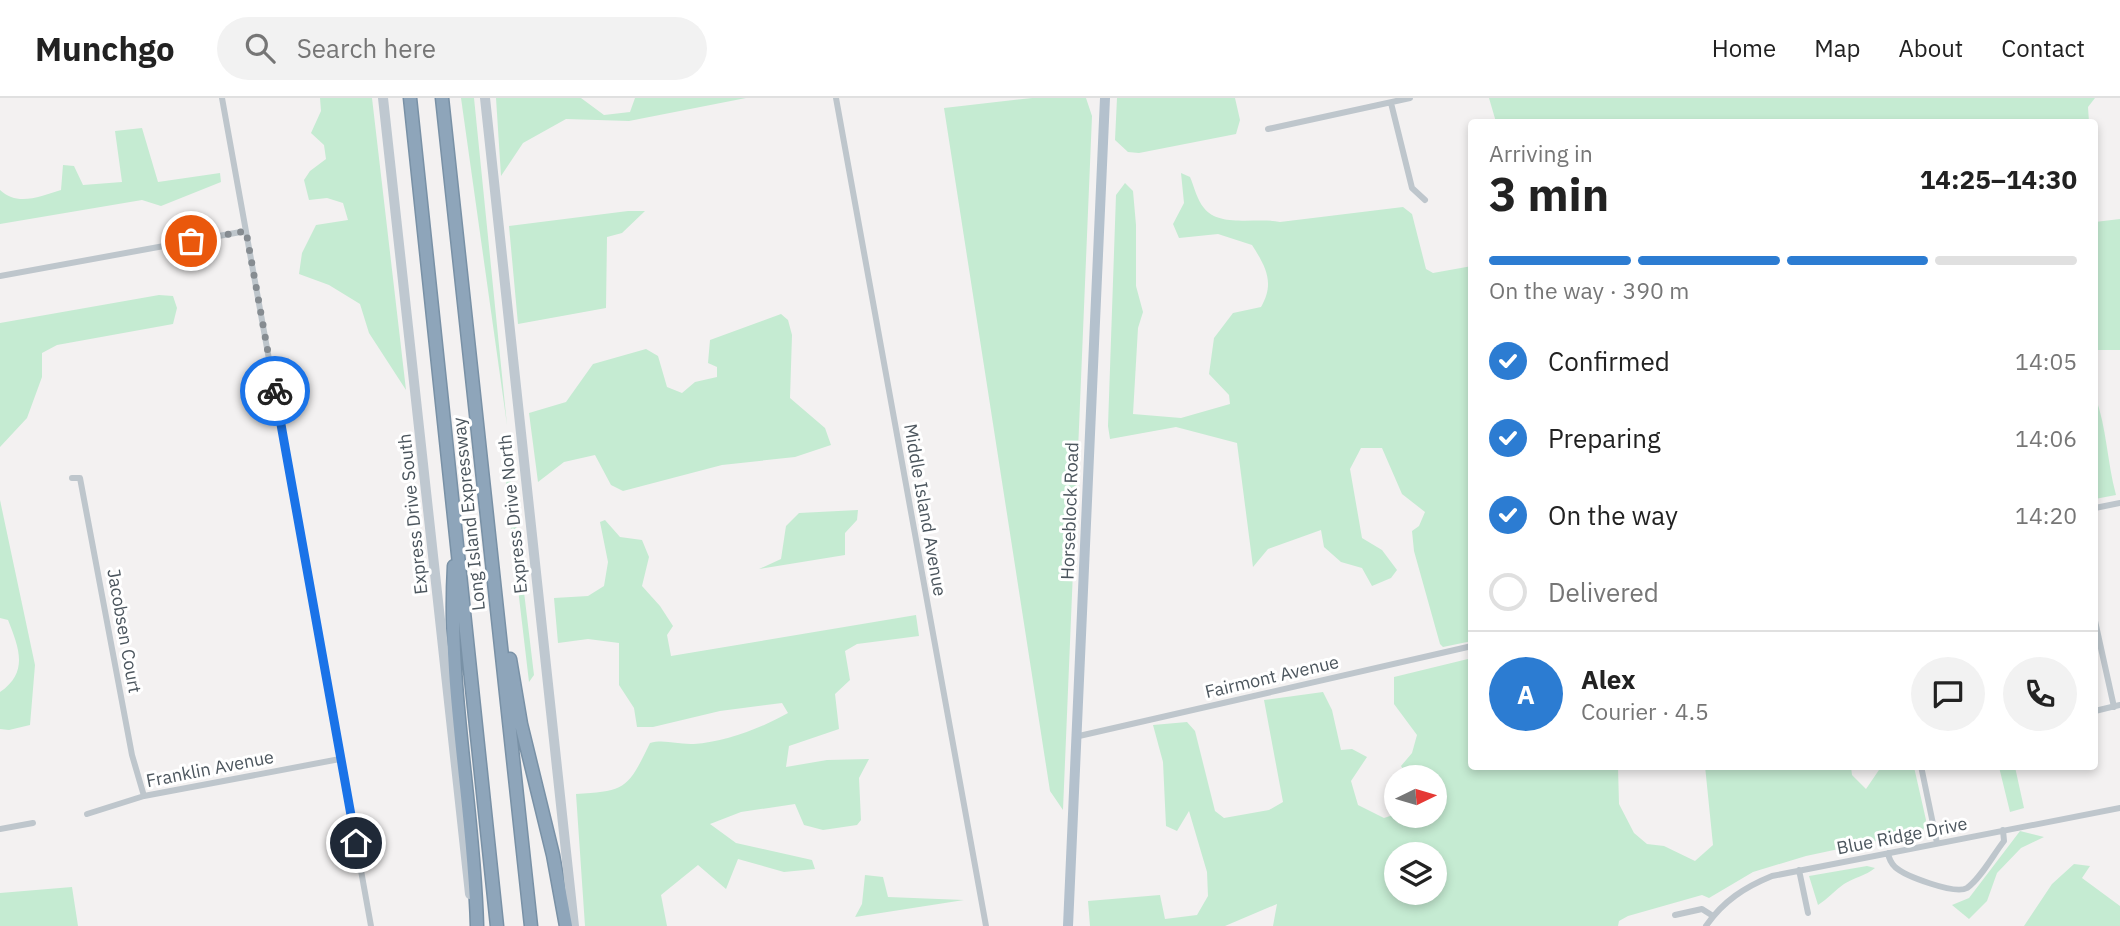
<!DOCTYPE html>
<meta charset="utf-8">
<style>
body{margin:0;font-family:"IBM Plex Sans",sans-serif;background:#f2f2f2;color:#222;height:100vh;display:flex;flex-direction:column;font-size:26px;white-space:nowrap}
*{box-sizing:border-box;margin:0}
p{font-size:23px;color:#767676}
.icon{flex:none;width:38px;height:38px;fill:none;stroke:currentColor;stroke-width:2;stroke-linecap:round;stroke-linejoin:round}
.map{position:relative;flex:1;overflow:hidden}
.side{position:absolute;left:1468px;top:21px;width:630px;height:651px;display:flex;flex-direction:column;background:#fff;border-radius:7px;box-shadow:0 4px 10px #0003}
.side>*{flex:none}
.needle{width:46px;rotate:85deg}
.tools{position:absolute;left:1384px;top:667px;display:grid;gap:14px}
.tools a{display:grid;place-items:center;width:63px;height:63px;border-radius:50%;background:#fff;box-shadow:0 4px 10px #0003;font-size:35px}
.pin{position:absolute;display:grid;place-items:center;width:60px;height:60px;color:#fff;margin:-30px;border:4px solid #fff;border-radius:50%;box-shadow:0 2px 7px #0007}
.courier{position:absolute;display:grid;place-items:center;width:70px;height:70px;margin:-35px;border:5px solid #1a73e8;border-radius:50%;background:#fff;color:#222;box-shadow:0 2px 9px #0007}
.overview em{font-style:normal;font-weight:700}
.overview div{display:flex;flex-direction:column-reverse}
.overview{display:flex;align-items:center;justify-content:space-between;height:119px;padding:0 21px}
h1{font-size:46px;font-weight:700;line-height:52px}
.bar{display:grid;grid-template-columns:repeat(4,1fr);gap:10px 7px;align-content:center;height:84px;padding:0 21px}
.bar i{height:9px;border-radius:5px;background:#e0e0e0}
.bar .selected{background:#2c7cd2}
.bar p{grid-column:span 4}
.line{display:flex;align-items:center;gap:18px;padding:0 21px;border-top:2px solid #e0e0e0}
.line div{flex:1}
.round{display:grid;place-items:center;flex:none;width:74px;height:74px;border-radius:37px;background:#f2f2f2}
ol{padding:0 21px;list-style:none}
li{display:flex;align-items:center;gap:21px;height:77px}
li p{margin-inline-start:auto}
li .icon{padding:7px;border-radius:50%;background:#2c7cd2;color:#fff;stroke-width:4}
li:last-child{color:#767676}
li i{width:38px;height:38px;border:4px solid #e0e0e0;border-radius:50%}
header{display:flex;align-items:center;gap:42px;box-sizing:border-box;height:98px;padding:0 35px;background:#fff;border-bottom:2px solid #e0e0e0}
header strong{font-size:33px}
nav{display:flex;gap:38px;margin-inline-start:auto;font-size:24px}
.search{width:490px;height:63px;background:#f2f2f2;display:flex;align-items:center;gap:18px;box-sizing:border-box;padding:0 24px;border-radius:38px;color:#767676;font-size:26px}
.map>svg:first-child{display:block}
</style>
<header>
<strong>Munchgo</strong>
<div class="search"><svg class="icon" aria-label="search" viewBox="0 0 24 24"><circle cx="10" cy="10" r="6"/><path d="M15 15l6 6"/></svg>Search here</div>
<nav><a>Home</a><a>Map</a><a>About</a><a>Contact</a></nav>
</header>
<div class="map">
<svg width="2120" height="828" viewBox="0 0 2120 828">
<rect width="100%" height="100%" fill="#f3f1f1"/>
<path fill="#c5ebd2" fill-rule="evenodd" d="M320,0h52l34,292 -37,-57 -9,-29 -31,-19 -30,-11 3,-21 14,-28 32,-5 -5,-17 -16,-5 -18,2 -5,-20 6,-9 16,-12 -2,-14 -13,-12 10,-22z
M461,0h13l33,327z
M496,0h85l23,17 26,-3 5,-14h111l-117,23 -63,-2 -43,24 -22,33z
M1032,0h54l6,18 -29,694 -13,-19 -106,-683z
M1117,0h118l5,22 -4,14 -97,19 -11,-1 -13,-12z
M1489,0h606l-7,9 1,15h-593z
M142,30l16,54 62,-9 1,9 -60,24 -19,-6 -142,24v-34c18,17 40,6 61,0l2,-25 11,1 9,19 39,-3 -7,-51z
M1181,75l9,4c4,9 7,23 14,31 15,20 54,9 76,14l123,-15 9,7 14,55 7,4 39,-7v375l-29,6 -3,-3 -26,-93 -2,-20 7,-5 6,-14 -23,-18 -20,-46h-21l-11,21 12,69 20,12 15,20 -6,8 -19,8 -10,-18 -21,-6 -17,-15 -3,-17 -53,19 -15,18 -16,-124 -61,-16 -66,12 -2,-13 8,-231 9,-12 8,8 3,34v61l7,26 -5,16 -5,86 48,4 49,-14 -1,-9 -20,-21 5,-36 19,-25 28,-6c14,-24 5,-40 -9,-62l-34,-11 -39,4 -6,-14 11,-21z
M628,113h17l-23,22 -15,4 -1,71 -88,16 -9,-98z
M2120,121v131h-23l-2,4v-132z
M159,197l14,1 4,12 -4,16 -116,21 -15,8v24l-15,41 -27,29v-124z
M781,216l7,6 4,15 -2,63 35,30 6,17 -36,12 -73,8 -99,26 -12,-6 -16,-30 -31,7 -26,20 -9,-69 37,-11 27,-38 53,-15 12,7 9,31 15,6 13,-11 22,-5v-10l-9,-4 2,-23z
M2095,298c12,32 12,66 21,99l-21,4z
M508,361l26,216 -5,7 -23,-195z
M0,402l35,165 -5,60 -21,5 -9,-1v-37c29,-20 19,-44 8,-72l-8,-2z
M858,412l-1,10 -12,13v22l-86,14 22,-10 5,-33 13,-13z
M605,422l15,17 22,3 7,17 -7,29 18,20 13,20 -6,9 4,21 245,-41 3,21 -62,8 -12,7 5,29 -15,14 4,35 -50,17 -3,21 41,-7 42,-1 -10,19 2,42 -4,5 -34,5 -19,-5 -9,-21 -54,8 -31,12 26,19 76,17 3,9 -31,3 -46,-13 -12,30 -28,-24 -37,30 6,31h-82l-9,-132c51,-3 52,-6 74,-51 15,-4 28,2 44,1 30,-2 68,-16 94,-31l-6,-10 -62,8 -67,16h-16l-3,-19 -15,-23v-42l-31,-4 -30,4 -4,-45 34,-2 16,-10 4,-24 -8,-40z
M1472,560v108l146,1 1,37 15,29 13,11 17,2 31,15 18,-16 -8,-79 146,1 1,8 14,14 15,-22h33l12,53 -3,11 -117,25 -53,16 -44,26 -7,-3 -74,21 -9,5 -1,5h-345l4,-22 -52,22h-135l-2,-25 72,-6 5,24 32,-4 11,-19 -1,-24 -18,-61 -12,20 -11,-5 -3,-64 -10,-37 34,-3 8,9 20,80 9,7 45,-8 14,-8 -19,-102 59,-8 9,18 9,40 11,-1 15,8 -16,24 7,24 26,13 12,-4 39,2v-39h-27l-7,-11 11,-13 5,-18 -23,-31v-27zM1396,756h39v38h-39z
M1999,669h16l9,41 -14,4z
M2020,733l24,6 -23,11 -24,25 -10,28 -18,18 -17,-14 17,-7z
M2074,766l16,2 -8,12 38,28v20h-96l28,-42z
M1867,768l8,2c-10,8 -20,9 -31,16 -9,6 -16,15 -26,21l-9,-29z
M865,777l18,2 5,20 76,3 -109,17 7,-13z
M72,789l6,39h-78v-33z"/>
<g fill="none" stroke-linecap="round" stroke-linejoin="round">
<g stroke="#7991a6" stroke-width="15">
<path id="highway" d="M410,0l87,828
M442,0l89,828
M454,468c-7,121 20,240 23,360
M510,561l11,65 32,131 13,71"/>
</g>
<path stroke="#bec6cc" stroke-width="6" d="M222,0l149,828
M836,0l150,828
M1391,5l21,85 13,12
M1268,31l142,-31
M0,178l246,-45
M72,380h8l52,277 12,41
M2095,410l25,-5
M2095,523l19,86
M2095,613l25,-6
M1079,638l393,-90
M1921,668l16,77
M87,716l57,-18 196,-37
M0,731l33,-6
M1888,755c1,6 3,10 7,14 10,9 60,28 72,21 14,-10 26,-33 37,-47l-1,-11
M1799,772l9,43
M1675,817l27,-6 11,7
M1706,828c17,-25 39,-39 66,-50l348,-68"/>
<path stroke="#bfc8d0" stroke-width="10" d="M383,0l87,796
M485,0l89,828"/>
<path stroke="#b4c1cd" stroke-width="10" d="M1068,828l37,-828"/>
<use href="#highway" stroke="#8ea5ba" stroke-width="12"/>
</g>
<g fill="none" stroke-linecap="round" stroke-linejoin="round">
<path stroke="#868c91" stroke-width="7" stroke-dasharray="0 12.6" d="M191,143l55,-10 29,160"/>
<path stroke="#1a73e8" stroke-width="9" d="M275,293l81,452"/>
</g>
<g text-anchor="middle" stroke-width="6" stroke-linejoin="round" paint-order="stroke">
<g font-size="18" fill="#4b555d" stroke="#fff">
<text transform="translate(925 412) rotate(80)" y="6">Middle Island Avenue</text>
<text transform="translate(1070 413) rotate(-88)" y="6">Horseblock Road</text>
<text transform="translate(413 416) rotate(-96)" y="6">Express Drive South</text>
<text transform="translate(469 416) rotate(-96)" y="6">Long Island Expressway</text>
<text transform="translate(513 416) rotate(-96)" y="6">Express Drive North</text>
<text transform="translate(124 533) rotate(80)" y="6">Jacobsen Court</text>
<text transform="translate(1272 579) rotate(-13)" y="6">Fairmont Avenue</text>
<text transform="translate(210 671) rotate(-11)" y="6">Franklin Avenue</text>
<text transform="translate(1902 738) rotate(-11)" y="6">Blue Ridge Drive</text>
</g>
</g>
</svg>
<div class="tools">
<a><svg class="needle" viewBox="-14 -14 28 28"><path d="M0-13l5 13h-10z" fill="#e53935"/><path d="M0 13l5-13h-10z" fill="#767676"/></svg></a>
<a><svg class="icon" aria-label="layers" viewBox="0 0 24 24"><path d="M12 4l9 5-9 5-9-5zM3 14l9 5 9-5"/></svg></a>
</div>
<div class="pin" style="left:191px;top:143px;background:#ea580c"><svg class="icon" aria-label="bag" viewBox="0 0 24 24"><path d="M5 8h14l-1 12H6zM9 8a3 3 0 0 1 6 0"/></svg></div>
<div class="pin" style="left:356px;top:745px;background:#1f2937"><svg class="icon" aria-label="home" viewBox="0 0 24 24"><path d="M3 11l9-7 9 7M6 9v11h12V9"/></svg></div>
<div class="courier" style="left:275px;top:293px"><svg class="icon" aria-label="bike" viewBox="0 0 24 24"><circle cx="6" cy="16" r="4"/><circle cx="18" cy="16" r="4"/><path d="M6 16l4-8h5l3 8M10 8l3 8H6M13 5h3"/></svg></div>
<section class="side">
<div class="overview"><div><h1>3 min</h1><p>Arriving in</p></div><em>14:25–14:30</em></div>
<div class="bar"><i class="selected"></i><i class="selected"></i><i class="selected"></i><i></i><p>On the way · 390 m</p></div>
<ol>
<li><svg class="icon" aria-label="check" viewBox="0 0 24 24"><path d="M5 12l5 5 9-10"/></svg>Confirmed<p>14:05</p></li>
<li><svg class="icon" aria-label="check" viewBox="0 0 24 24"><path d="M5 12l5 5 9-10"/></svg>Preparing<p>14:06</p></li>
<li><svg class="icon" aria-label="check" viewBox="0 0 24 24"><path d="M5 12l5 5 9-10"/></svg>On the way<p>14:20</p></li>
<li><i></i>Delivered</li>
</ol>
<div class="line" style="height:126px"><b class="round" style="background:#2c7cd2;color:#fff">A</b><div><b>Alex</b><p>Courier · 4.5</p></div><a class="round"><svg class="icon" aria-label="chat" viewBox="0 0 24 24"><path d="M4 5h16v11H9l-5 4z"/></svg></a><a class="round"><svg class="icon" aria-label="phone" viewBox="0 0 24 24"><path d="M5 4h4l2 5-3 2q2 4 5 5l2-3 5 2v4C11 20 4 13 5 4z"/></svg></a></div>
</section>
</div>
